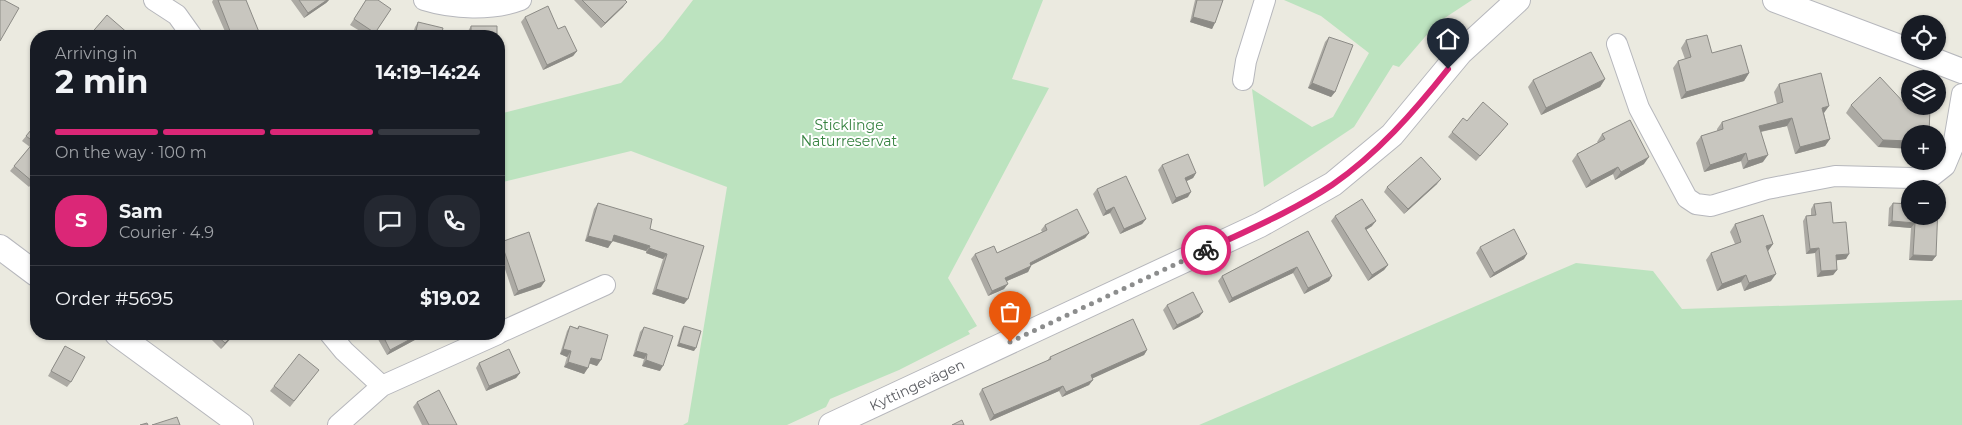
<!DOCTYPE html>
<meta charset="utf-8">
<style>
body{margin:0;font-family:Montserrat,sans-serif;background:#242831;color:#f1f3f6;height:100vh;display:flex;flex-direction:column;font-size:19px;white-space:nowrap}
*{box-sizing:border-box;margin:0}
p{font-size:16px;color:#9ea1a6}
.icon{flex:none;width:28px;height:28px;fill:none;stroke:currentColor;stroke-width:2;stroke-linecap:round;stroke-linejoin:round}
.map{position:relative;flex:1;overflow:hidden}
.details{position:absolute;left:30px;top:30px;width:475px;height:310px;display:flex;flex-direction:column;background:#171b24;border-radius:20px;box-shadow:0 1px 4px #0004}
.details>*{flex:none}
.tools{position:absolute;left:1901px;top:15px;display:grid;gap:10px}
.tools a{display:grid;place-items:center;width:45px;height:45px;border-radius:50%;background:#171b24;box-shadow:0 1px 4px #0004;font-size:25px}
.pin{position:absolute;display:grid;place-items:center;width:42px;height:42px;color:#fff;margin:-51px -21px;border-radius:50% 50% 50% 0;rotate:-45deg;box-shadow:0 0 5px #0007}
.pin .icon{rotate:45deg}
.courier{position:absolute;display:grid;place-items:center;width:50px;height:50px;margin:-25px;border:4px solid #db2777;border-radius:50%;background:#fff;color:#222;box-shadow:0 1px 6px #0007}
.overview em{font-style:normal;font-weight:700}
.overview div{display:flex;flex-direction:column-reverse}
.overview{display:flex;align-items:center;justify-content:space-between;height:85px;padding:0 25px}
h1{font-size:32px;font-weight:700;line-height:38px}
.bar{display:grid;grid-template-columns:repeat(4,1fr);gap:8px 5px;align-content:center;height:60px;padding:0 25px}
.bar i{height:6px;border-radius:4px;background:#363941}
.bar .on{background:#db2777}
.bar p{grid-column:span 4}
.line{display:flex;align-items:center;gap:12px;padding:0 25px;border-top:1px solid #363941}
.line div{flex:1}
.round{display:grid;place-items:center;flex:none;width:52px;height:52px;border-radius:20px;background:#242831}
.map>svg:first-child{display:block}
</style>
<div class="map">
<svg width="1962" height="425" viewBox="0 0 1962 425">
<rect width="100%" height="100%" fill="#ebeae0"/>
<path fill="#bce3bf" d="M693,0h350l-31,79 37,9 -101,190 29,48 -9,5 2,3 -71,36 -69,29 -4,8 -39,18h-104l5,-3 39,-235 -96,-36 -132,32v-69l122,-31 42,-44z
M1284,0h188l-35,23 -38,44 -6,-2 -39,62 -90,60 -12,-98 60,38 21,-10 36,-64 -48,-37z
M1576,263l77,8 29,38 280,-9v125h-763z"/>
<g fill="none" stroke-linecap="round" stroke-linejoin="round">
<g stroke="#b6b7bc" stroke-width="22">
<path id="minor" d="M154,0l23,15 15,21
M424,0c29,9 68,11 97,0
M1617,44l22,64 48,90 9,6 15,2 56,-17 68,-13 77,2 19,-1 14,-11 8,-19 9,-53
M1243,80l3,-19 19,-61
M499,333l106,-48
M330,334l14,17 38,35 -44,39
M382,386l116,-52"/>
</g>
<g stroke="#b6b7bc" stroke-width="26">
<path id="tertiary" d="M1775,0l135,51
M1910,51l52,20
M0,247l36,27
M117,334l124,91
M831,425l429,-200 73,-41 59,-49 68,-82 58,-53"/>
</g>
<use href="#minor" stroke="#fff" stroke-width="20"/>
<use href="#tertiary" stroke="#fff" stroke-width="24"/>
</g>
<path fill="#acaaa4" d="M213,0h33l11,36h-30l-15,-34z
M291,0h38l-3,3 -22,15z
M366,0l25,9 -18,27h-5l-18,-11z
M574,0h51l-2,7 -22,21z
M1195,0h28l-11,29 -22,-7z
M525,17l33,12 19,22 -4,5 -30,14 -22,-48z
M418,22l23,14h-29l3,-9z
M471,26l26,10h-29v-5z
M1329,37l6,55 -4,5 -23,-9 17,-46z
M1686,40l26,13 37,20 -5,8 -63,18 -8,-31 5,-7 7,-2 -4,-11z
M1605,79l-5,8 -59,28 -13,-28 5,-7z
M1779,84l45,29 6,26 -5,7 -30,8 -8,-28 -26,6 2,30 -20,7 -2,-8 -37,11 -8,-29 5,-7 16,-5v-2l5,-7 55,-18 -3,-12z
M1851,105l78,29 -51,13 -32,-34z
M1467,121l37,8 -28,32 -28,-24 4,-5z
M36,124v55l-7,8 -19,-16 20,-24 -8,-6z
M1602,134l42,30 -29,16 -2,-6 -27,14 -14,-27 5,-7 21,-11 -1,-1z
M1162,165l34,8 -3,5 -6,3 1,16 -16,7 -14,-34z
M1437,184l-33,30 -20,-22 3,-5z
M1097,189l49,30 -4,5 -22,10 -10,-21 -7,3 -10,-22z
M598,203l52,26 54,17 -20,58 -32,-10 11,-35 -17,-6v-2l-34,-10 -4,7 -23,-7 9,-32z
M1893,203l17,1 26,52 -4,5 -23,-1 2,-32 -23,-2 1,-18z
M1814,204l19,19 13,36 -10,1 1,10 -4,5 -16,2 -2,-24 -9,1 -3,-33 3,-5 5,-1v-6z
M1335,216l37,10 -6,4 22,35 -4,5 -16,11 -37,-60z
M1735,224l38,20 -5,7 3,30 -27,10 -3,-9 -24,9 -11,-31 5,-7 24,-9 -5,-12z
M1045,225l44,8 -4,5 -54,27v1l-3,6 -21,9 -3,8 -16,7 -17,-37 4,-5 22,-1 45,-21 -1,-2z
M1308,231l24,45 -3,5 -25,13 -11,-21 -64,30 -11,-22 4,-5z
M501,242l40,45 -27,9 -15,-45v-6z
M1480,247l44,12 -34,19 -14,-25z
M1167,305l36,7 -4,5 -26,13 -10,-20z
M570,326l7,2 2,-2 18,40 -8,-3 -5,11 -20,-7 3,-10 -7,-3 7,-23z
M684,326l10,25 -17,-5 5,-18z
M644,327l16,44 -18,-5 2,-7 -11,-3 7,-24z
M206,334h29l-14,15z
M236,334h11l-5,4z
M375,334h50l-1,1 -37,20z
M65,346l6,36 -4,5 -19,-11z
M1147,350l-3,5 -52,23 -3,7 -27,12 -3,-6 -69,30 -11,-27 3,-5 65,-28 3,-4z
M479,363l41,10 -4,5 -30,13 -10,-23z
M315,375l-25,32 -20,-16 4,-5z
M417,402l40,23h-35l-9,-18z"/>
<path fill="#8c8b86" d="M327,0h2l-3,3 -22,15 4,-5z
M627,2l-4,5 -22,21 4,-5z
M1193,17l22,6 -3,6 -22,-7z
M259,32l-2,4h-7z
M577,51l-4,5 -30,14 4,-5z
M1749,73l-5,8 -63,18 5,-7z
M1605,79l-5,8 -59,28 5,-7z
M1312,83l23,9 -4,5 -23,-9z
M1829,106l-5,7 -7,2 5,-7z
M1792,118l-5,8 -33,7 5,-7z
M1830,139l-5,7 -30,8 5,-7z
M1883,140l27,1v8l-32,-2z
M1746,153l-5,8 -37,11 6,-7z
M1768,155l-5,7 -20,7 5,-8z
M1649,157l-5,7 -29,16 6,-8z
M1618,167l-5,7 -27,14 5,-7z
M1196,173l-3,5 -11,5 3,-5z
M1441,179l-4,5 -33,30 4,-5z
M1191,192l-3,5 -16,7 4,-6z
M1114,207l-4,6 -7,3 3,-5z
M1146,219l-4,5 -22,10 4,-5z
M1376,221l-4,5 -11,7 4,-5z
M1892,221l23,2 -4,5 -23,-2z
M1089,233l-4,5 -59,30 4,-5z
M614,235l36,11 -4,5 -36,-11z
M588,236l24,6 -4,6 -23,-7z
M1773,244l-5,7 -2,-5z
M649,248l18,6 -4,5 -17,-6z
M1819,248l-4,5 -9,1 4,-5z
M1527,254l-3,5 -34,19 4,-5z
M1849,254l-3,5 -14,2 4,-6z
M1913,255l23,1 -4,5 -23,-1z
M1388,265l-4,5 -16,11 4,-6z
M1031,266l-3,6 -26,11 3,-5z
M1297,267l-4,6 -64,30 3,-5z
M1837,270l-4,5 -16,2 4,-6z
M1776,274l-5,7 -27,10 5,-8z
M1746,275l-5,7 -24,9 5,-7z
M1332,276l-3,5 -25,13 4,-6z
M545,281l-4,6 -27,9 4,-5z
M1008,284l-4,5 -16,7 4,-5z
M656,289l32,10 -4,5 -32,-10z
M1203,312l-4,5 -26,13 4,-5z
M234,334h1l-14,15 4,-6z
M420,334h5l-1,1 -37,20 3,-5z
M679,343l17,5 -2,3 -17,-5z
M563,349l8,2 -4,6 -7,-3z
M1147,350l-3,5 -57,26 4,-6z
M636,351l11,3 -3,5 -11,-3z
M591,358l10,2 -4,6 -9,-3z
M646,360l17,6 -3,5 -18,-5z
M568,362l20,6 -4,6 -20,-7z
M520,373l-4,5 -30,13 3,-5z
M1093,380l-4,5 -27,12 4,-5z
M1063,386l-4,5 -69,30 4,-6z"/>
<path fill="#c8c6bf" stroke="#8c8b86" d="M0,0h4l15,8 -19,33z
M218,0h28l13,32 -9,4h-18z
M299,0h28l-19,13z
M366,0h12l13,9 -16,24 -21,-14z
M582,0h43l2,2 -22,21z
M1197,0h26l-8,23 -22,-6z
M548,6l10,23 7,-3 12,25 -30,14 -22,-48z
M107,15l23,20 -2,1h-39z
M418,22l25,6 -2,8h-26z
M471,26h26v10h-26z
M1707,35l5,18 29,-8 8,28 -63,19 -8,-31 13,-4 -5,-17z
M1329,37l24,8 -18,47 -23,-9z
M1591,52l14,27 -59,29 -13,-28z
M499,55h2l-1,18h-1z
M1821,73l8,33 -7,2 8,31 -30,8 -8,-29 -33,8 9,29 -20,6 -2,-8 -36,12 -9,-29 22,-7 -1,-7 61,-20 -4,-18z
M1880,77l28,30 22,1 -1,26h-19v7l-27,-1 -32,-35z
M1483,102l25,22 -28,32 -28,-24 11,-14 4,3z
M1630,120l19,37 -28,15 -3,-5 -27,14 -14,-27 28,-15 -3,-5z
M36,124v54l-3,4 -19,-16 20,-24 -8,-6z
M1188,154l8,19 -11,5 6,14 -15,6 -14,-33z
M1421,157l20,22 -33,30 -21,-22z
M1126,176l20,43 -22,10 -10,-22 -8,4 -9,-22z
M1362,199l14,22 -11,7 23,37 -16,10 -37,-59z
M1831,202l2,21 13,-1 3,32 -13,1 1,15 -16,1 -2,-23 -9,1 -4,-33 10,-1 -2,-11z
M598,203l54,16 -2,10 54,17 -16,53 -32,-10 11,-35 -18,-6 1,-2 -36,-11 -2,7 -24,-6z
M1893,203l17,1v12h28v-10l-2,50 -23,-1 2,-32 -23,-2z
M1077,209l12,24 -59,30 1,3 -26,12 3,6 -16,7 -17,-37 19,-8 3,7 50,-23 -2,-5z
M1763,215l10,29 -7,2 10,28 -27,9 -3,-8 -24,9 -11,-31 30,-11 -6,-18z
M1514,229l13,25 -33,19 -14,-26z
M1308,231l24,45 -24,12 -11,-21 -65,31 -10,-22z
M529,232l16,49 -27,10 -17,-49z
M1193,292l10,20 -26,13 -10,-20z
M1133,319l14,31 -56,25 2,5 -27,12 -3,-6 -69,29 -12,-26 69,-30 -1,-2z
M570,326l8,3 1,-3 29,9 -7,25 -10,-2 -3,10 -20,-6 3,-11 -8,-2z
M684,326l17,5 -5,17 -17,-5z
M644,327l29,9 -10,30 -17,-6 1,-6 -11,-3z
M215,334h19l-9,9z
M382,334h38l-30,16z
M65,346l20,11 -14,25 -20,-11z
M509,349l11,24 -31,13 -10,-23z
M299,354l20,16 -25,31 -20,-15z
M439,390l18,35h-28l-12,-23z
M177,417l3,8h-28z
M962,420l2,5h-12z
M147,423l1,2h-8z"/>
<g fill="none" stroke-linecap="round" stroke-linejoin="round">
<path stroke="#8c8d8d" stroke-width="5" stroke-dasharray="0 9" d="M1010,342l196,-92"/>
<path stroke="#db2777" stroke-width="6" d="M1206,250c42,-20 87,-39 126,-65 45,-31 82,-73 116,-116"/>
</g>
<g text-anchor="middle" stroke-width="4" stroke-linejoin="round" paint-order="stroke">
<g font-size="14" fill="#368240" stroke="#fff">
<text x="849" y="130">Sticklinge<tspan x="849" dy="16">Naturreservat</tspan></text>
</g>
<g font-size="14" fill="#595b60" stroke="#fff">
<text transform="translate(917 385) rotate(-25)" y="5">Kyttingevägen</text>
</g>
</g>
</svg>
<div class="tools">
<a><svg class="icon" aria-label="locate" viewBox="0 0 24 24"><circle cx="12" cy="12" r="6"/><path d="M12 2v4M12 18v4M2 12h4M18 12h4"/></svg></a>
<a><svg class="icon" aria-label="layers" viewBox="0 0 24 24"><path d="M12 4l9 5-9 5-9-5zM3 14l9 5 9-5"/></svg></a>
<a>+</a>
<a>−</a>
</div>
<div class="pin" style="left:1010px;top:342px;background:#ea580c"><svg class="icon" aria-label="bag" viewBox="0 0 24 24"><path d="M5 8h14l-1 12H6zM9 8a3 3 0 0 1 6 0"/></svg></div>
<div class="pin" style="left:1448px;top:69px;background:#1f2937"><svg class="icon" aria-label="home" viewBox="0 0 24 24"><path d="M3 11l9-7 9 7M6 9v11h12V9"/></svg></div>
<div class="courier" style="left:1206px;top:250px"><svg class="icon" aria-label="bike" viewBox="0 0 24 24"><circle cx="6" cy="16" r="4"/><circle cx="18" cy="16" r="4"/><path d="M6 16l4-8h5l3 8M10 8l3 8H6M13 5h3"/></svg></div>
<section class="details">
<div class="overview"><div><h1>2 min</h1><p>Arriving in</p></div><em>14:19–14:24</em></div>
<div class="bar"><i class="on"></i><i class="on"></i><i class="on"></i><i></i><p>On the way · 100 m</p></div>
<div class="line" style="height:90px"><b class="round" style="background:#db2777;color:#fff">S</b><div><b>Sam</b><p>Courier · 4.9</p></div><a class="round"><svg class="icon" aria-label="chat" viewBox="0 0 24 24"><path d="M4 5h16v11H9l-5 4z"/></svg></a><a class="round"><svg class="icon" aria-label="phone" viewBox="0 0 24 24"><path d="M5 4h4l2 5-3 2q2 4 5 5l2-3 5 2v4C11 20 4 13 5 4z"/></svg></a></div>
<div class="line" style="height:65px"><div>Order #5695</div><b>$19.02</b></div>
</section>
</div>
